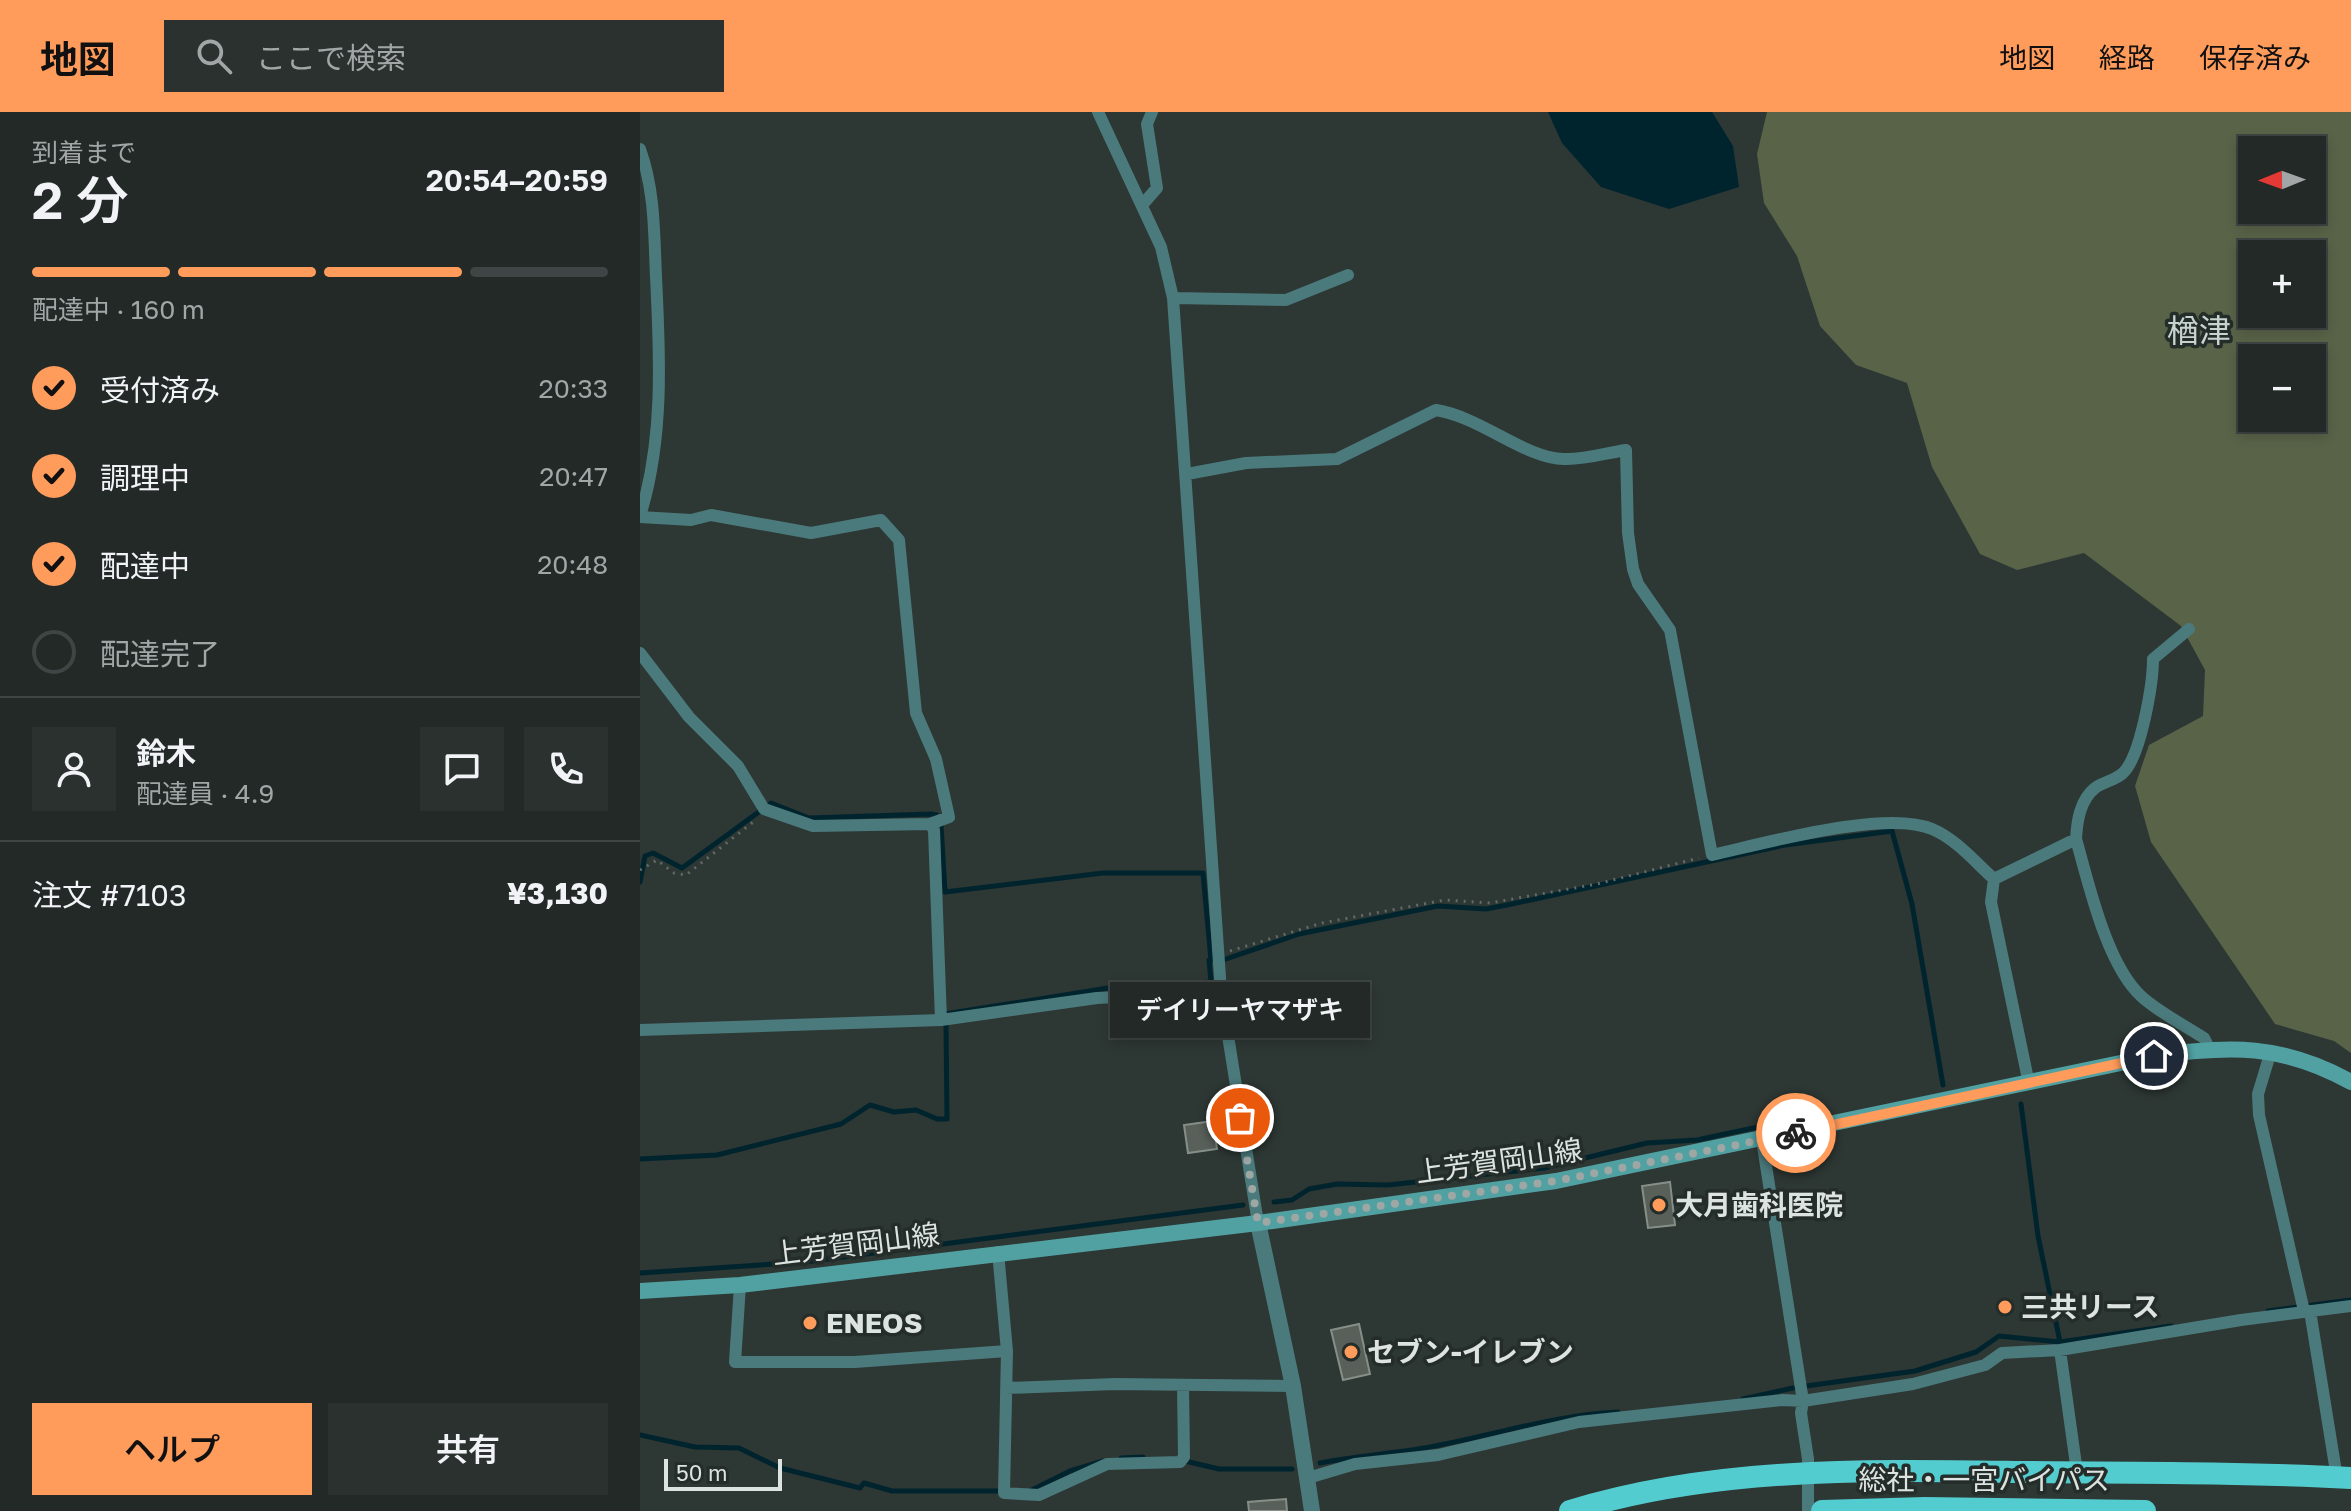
<!DOCTYPE html>
<html lang="ja">
<meta charset="utf-8">
<style>
body{margin:0;font-family:"Golos Text","Noto Sans JP",sans-serif;background:#2a312f;color:#f1f3f6;height:100vh;display:flex;flex-direction:column;font-size:30px;white-space:nowrap}
*{box-sizing:border-box;margin:0}
p{font-size:26px;color:#a2a6a7}
.icon{flex:none;width:44px;height:44px;fill:none;stroke:currentColor;stroke-width:2;stroke-linecap:round;stroke-linejoin:round}
.map{position:relative;flex:1;overflow:hidden}
.details{display:flex;flex-direction:column;background:#222927;width:640px}
.details>*{flex:none}
.needle{width:52px;rotate:269deg}
.tools{position:absolute;left:1598px;top:24px;display:grid;gap:16px}
.tools a{display:grid;place-items:center;width:88px;height:88px;border-radius:0px;background:#222927;box-shadow:0 4px 12px #0003,0 0 0 2px #3f4544;font-size:40px}
.scale{position:absolute;left:24px;bottom:20px;width:118px;box-sizing:border-box;padding-left:8px;border:4px solid #dde3e1;border-top:0;font-size:22px;line-height:28px;white-space:nowrap;color:#dde3e1;-webkit-text-stroke:6px #242d2a;paint-order:stroke}
.pin{position:absolute;display:grid;place-items:center;width:68px;height:68px;color:#fff;margin:-34px;border:4px solid #fff;border-radius:50%;box-shadow:0 2px 8px #0007}
.courier{position:absolute;display:grid;place-items:center;width:80px;height:80px;margin:-40px;border:6px solid #ff9b5b;border-radius:50%;background:#fff;color:#222;box-shadow:0 2px 10px #0007}
.bubble{position:absolute;height:56px;border-radius:0px;background:#222927;box-shadow:0 4px 12px #0003,0 0 0 2px #3f4544;font-size:26px;font-weight:600;line-height:56px;text-align:center}
.overview em{font-style:normal;font-weight:600}
.overview div{display:flex;flex-direction:column-reverse}
.overview{display:flex;align-items:center;justify-content:space-between;height:136px;padding:0 32px}
h1{font-size:52px;font-weight:600;line-height:60px}
.bar{display:grid;grid-template-columns:repeat(4,1fr);gap:12px 8px;align-content:center;height:96px;padding:0 32px}
.bar i{height:10px;border-radius:6px;background:#3f4544}
.bar .selected{background:#ff9b5b}
.bar p{grid-column:span 4}
.line{display:flex;align-items:center;gap:20px;padding:0 32px;border-top:2px solid #3f4544}
.line div{flex:1}
.round{display:grid;place-items:center;flex:none;width:84px;height:84px;border-radius:0px;background:#2a312f}
ol{padding:0 32px;list-style:none}
li{display:flex;align-items:center;gap:24px;height:88px}
li p{margin-inline-start:auto}
li .icon{padding:8px;border-radius:50%;background:#ff9b5b;color:#111;stroke-width:4}
li:last-child{color:#a2a6a7}
li i{width:44px;height:44px;border:4px solid #3f4544;border-radius:50%}
.button{display:flex;gap:16px;margin-top:auto;padding:16px 32px}
.button a{flex:1;height:92px;border-radius:0px;background:#ff9b5b;color:#111;font-size:32px;font-weight:600;line-height:92px;text-align:center}
.button a+a{background:#2a312f;color:#f1f3f6}
header{display:flex;align-items:center;gap:48px;box-sizing:border-box;height:112px;padding:0 40px;background:#ff9b5b;color:#111}
header strong{font-size:38px}
nav{display:flex;gap:44px;margin-inline-start:auto;font-size:28px}
.search{width:560px;height:72px;background:#2a312f;display:flex;align-items:center;gap:20px;box-sizing:border-box;padding:0 28px;border-radius:0px;color:#a2a6a7;font-size:30px}
main{display:flex;flex:1;min-height:0}
.map>svg:first-child{display:block}
</style>
<header>
<strong>地図</strong>
<div class="search"><svg class="icon" aria-label="search" viewBox="0 0 24 24"><circle cx="10" cy="10" r="6"/><path d="M15 15l6 6"/></svg>ここで検索</div>
<nav><a>地図</a><a>経路</a><a>保存済み</a></nav>
</header>
<main>
<section class="details">
<div class="overview"><div><h1>2 分</h1><p>到着まで</p></div><em>20:54–20:59</em></div>
<div class="bar"><i class="selected"></i><i class="selected"></i><i class="selected"></i><i></i><p>配達中 · 160 m</p></div>
<ol>
<li><svg class="icon" aria-label="check" viewBox="0 0 24 24"><path d="M5 12l5 5 9-10"/></svg>受付済み<p>20:33</p></li>
<li><svg class="icon" aria-label="check" viewBox="0 0 24 24"><path d="M5 12l5 5 9-10"/></svg>調理中<p>20:47</p></li>
<li><svg class="icon" aria-label="check" viewBox="0 0 24 24"><path d="M5 12l5 5 9-10"/></svg>配達中<p>20:48</p></li>
<li><i></i>配達完了</li>
</ol>
<div class="line" style="height:144px"><a class="round"><svg class="icon" aria-label="person" viewBox="0 0 24 24"><circle cx="12" cy="8" r="4"/><path d="M4 21q1-7 8-7t8 7"/></svg></a><div><b>鈴木</b><p>配達員 · 4.9</p></div><a class="round"><svg class="icon" aria-label="chat" viewBox="0 0 24 24"><path d="M4 5h16v11H9l-5 4z"/></svg></a><a class="round"><svg class="icon" aria-label="phone" viewBox="0 0 24 24"><path d="M5 4h4l2 5-3 2q2 4 5 5l2-3 5 2v4C11 20 4 13 5 4z"/></svg></a></div>
<div class="line" style="height:104px"><div>注文 #7103</div><b>¥3,130</b></div>
<div class="button"><a>ヘルプ</a><a>共有</a></div>
</section>
<div class="map">
<svg width="1711" height="1399" viewBox="0 0 1711 1399">
<rect width="100%" height="100%" fill="#2d3734"/>
<path fill="#596348" fill-rule="evenodd" d="M1127,0h584v941l-17,-12 -59,-17 -124,-182 -16,-56 14,-41 54,-29 2,-46 -24,-44 -97,-73 -67,17 -37,-16 -48,-87 -25,-84 -51,-18 -36,-39 -23,-70 -33,-53 -7,-49zM1612,38h60v60h-60zM1612,142h60v60h-60zM1612,246h60v60h-60z"/>
<path fill="#00242e" d="M908,0h164l21,34 6,41 -70,22 -68,-22 -39,-44z"/>
<g fill="none" stroke-linecap="round" stroke-linejoin="round">
<path stroke="#00242e" stroke-width="5" d="M0,770l5,-26 8,-3 29,15 89,-65 38,15 122,-4 6,1 4,10 4,67 158,-19h100l8,87
M586,847l73,-25 139,-28 48,3 21,-4 278,-60 107,-14 20,73 31,181
M305,902l163,-26 103,-6 -2,-22
M1381,992l17,132 22,106
M0,1047l77,-4 124,-31 29,-19 24,7 22,-2 21,9h10l-1,-96
M634,1090l18,-2 17,-11 28,-5 51,1 156,-17 103,-25 50,-3 126,-27
M0,1161l165,-11 438,-57
M1628,1199l83,-11
M1166,1274l109,-15 61,-19 23,-16 61,6 111,-16
M1103,1287l50,-11
M0,1323l55,12 44,1 41,20 80,20 4,-5 28,8h110
M481,1346l22,-1
M545,1349l34,8h73
M680,1351c35,-7 69,-9 104,-15 65,-11 127,-33 194,-36
M392,1378l38,-19 33,-10"/>
</g>
<path fill="#586059" stroke="#868f87" stroke-width="2" d="M573,1009l4,28 -29,4 -4,-28z
M1030,1070l5,43 -27,3 -6,-42z
M719,1212l11,50 -27,6 -12,-50z
M646,1387l1,12h-38l-1,-9z"/>
<g fill="none" stroke-linecap="round" stroke-linejoin="round">
<path stroke="#636b69" stroke-width="3" stroke-dasharray="2 6" stroke-linecap="butt" d="M0,758l17,-10 17,13 12,2 71,-56
M590,839l92,-28 123,-23 45,3 107,-19 102,-26"/>
<path stroke="#4b7a7c" stroke-width="12" d="M458,0l63,135 12,51 48,694 37,231
M0,37c15,42 14,84 16,128 4,79 8,163 -16,239
M503,92l14,-16 -10,-64 5,-12
M533,186l113,2 62,-25
M547,362l59,-11 91,-4 99,-49c45,7 90,49 128,49 20,1 42,-6 62,-9l2,83 5,36 5,15 32,46 42,225c50,-11 174,-46 220,-26 24,10 43,33 62,50l82,-40c13,46 31,127 66,158 18,16 42,28 62,41l5,10
M0,405l51,3 20,-5 100,18 70,-13 18,20 17,173 20,46 13,58 -19,7
M0,541l49,64 49,49 26,43 49,17 117,-2 4,6 7,190
M1436,727c1,-18 4,-39 19,-51 8,-6 21,-8 28,-15 18,-17 30,-90 30,-114l36,-30
M1354,767l-3,23 38,182
M0,918l301,-10 156,-22 124,-6
M1631,939l-13,43 1,21 45,196
M1122,1028l41,261 -2,12 7,46v52
M358,1140l9,99 -3,142 35,2 68,-31 73,-2 4,-5 -1,-72
M100,1173l-5,77h120l152,-11
M1670,1199l27,167
M1420,1238l17,122
M367,1276l108,-4 178,2
M668,1366l47,-14 83,-9 141,-33 204,-22 20,1 110,-17 72,-19 17,-12 58,-3 181,-30 110,-14"/>
<path stroke="#4b7a7c" stroke-width="16" d="M618,1111l35,163 19,125"/>
<path stroke="#51a1a3" stroke-width="16" d="M0,1179l100,-6 518,-62 298,-42 598,-125c76,-11 128,-12 197,26"/>
<path stroke="#53ccd0" stroke-width="22" d="M930,1399c146,-45 302,-41 453,-39 109,1 219,0 328,6
M1182,1399l103,-3 220,3"/>
</g>
<g fill="none" stroke-linecap="round" stroke-linejoin="round">
<path stroke="#9fa7a4" stroke-width="8" stroke-dasharray="0 14.4" d="M600,1006l18,105 298,-42 240,-48"/>
<path stroke="#ff9b5b" stroke-width="10" d="M1156,1021l358,-77"/>
</g>
<g fill="#ff9b5b" stroke="#242d2a" stroke-width="3">
<circle cx="1019" cy="1093" r="8"/>
<circle cx="1365" cy="1195" r="8"/>
<circle cx="170" cy="1211" r="8"/>
<circle cx="711" cy="1240" r="8"/>
</g>
<g text-anchor="middle" stroke-width="7" stroke-linejoin="round" paint-order="stroke">
<g font-size="28" fill="#dde3e1" stroke="#242d2a">
<text transform="translate(859 1049) rotate(-8)" y="10">上芳賀岡山線</text>
<text transform="translate(216 1132) rotate(-7)" y="10">上芳賀岡山線</text>
<text x="1344" y="1378">総社・一宮バイパス</text>
</g>
<g font-size="28" font-weight="bold" fill="#dde3e1" stroke="#242d2a" text-anchor="start">
<text x="1035" y="1103">大月歯科医院</text>
<text x="1381" y="1205">三共リース</text>
<text x="186" y="1221">ENEOS</text>
<text x="727" y="1250">セブン-イレブン</text>
</g>
<g font-size="32" fill="#c7d3cf" stroke="#242d2a">
<text x="1559" y="230">楢津</text>
</g>
</g>
</svg>
<div class="tools">
<a><svg class="needle" viewBox="-14 -14 28 28"><path d="M0-13l5 13h-10z" fill="#e53935"/><path d="M0 13l5-13h-10z" fill="#a2a6a7"/></svg></a>
<a>+</a>
<a>−</a>
</div>
<div class="scale">50 m</div>
<div class="pin" style="left:600px;top:1006px;background:#ea580c"><svg class="icon" aria-label="bag" viewBox="0 0 24 24"><path d="M5 8h14l-1 12H6zM9 8a3 3 0 0 1 6 0"/></svg></div>
<div class="pin" style="left:1514px;top:944px;background:#1f2937"><svg class="icon" aria-label="home" viewBox="0 0 24 24"><path d="M3 11l9-7 9 7M6 9v11h12V9"/></svg></div>
<div class="courier" style="left:1156px;top:1021px"><svg class="icon" aria-label="bike" viewBox="0 0 24 24"><circle cx="6" cy="16" r="4"/><circle cx="18" cy="16" r="4"/><path d="M6 16l4-8h5l3 8M10 8l3 8H6M13 5h3"/></svg></div>
<div class="bubble" style="left:470px;top:870px;width:260px">デイリーヤマザキ</div>
</div>
</main>
